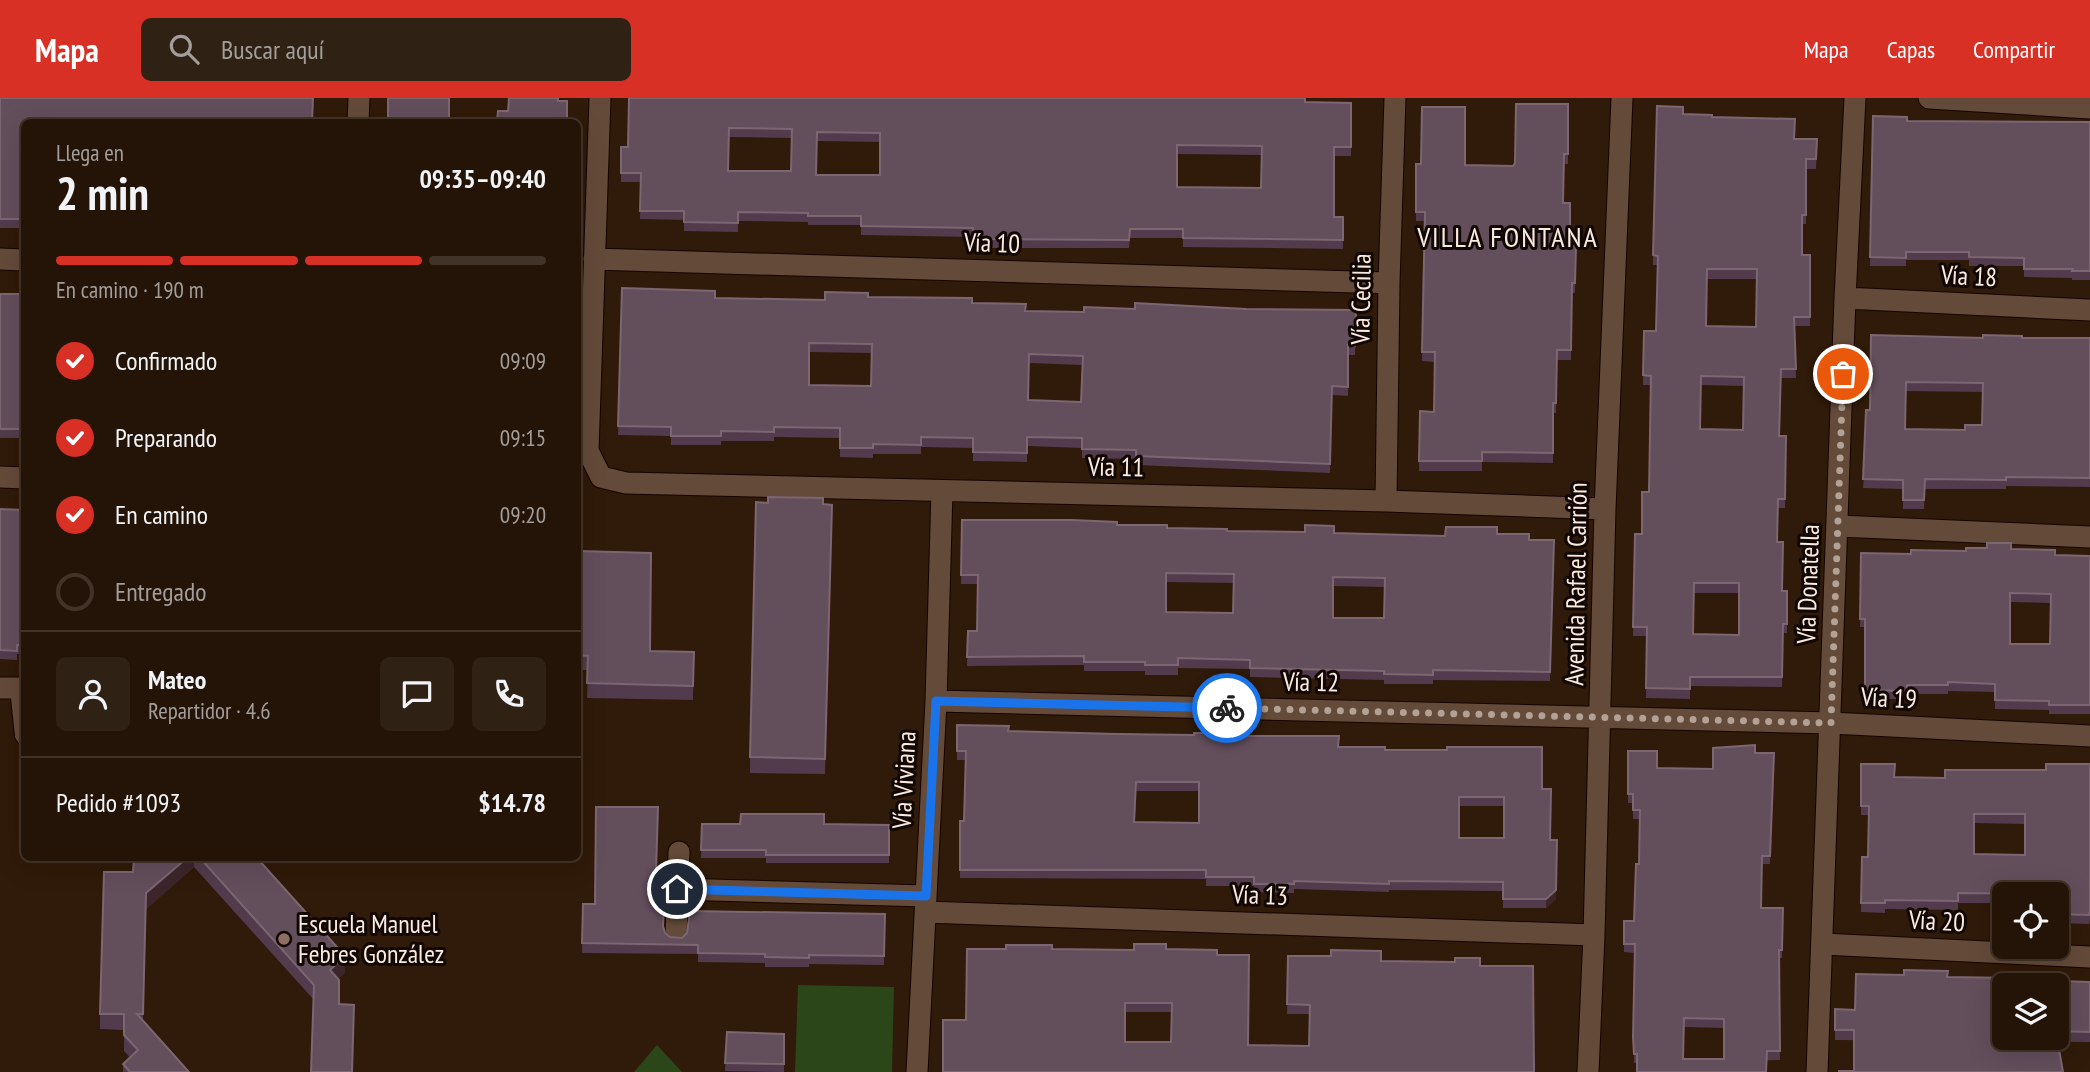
<!DOCTYPE html>
<html lang="es">
<meta charset="utf-8">
<style>
body{margin:0;font-family:"PT Sans Narrow",sans-serif;background:#302115;color:#f1f3f6;height:100vh;display:flex;flex-direction:column;font-size:26px;white-space:nowrap}
*{box-sizing:border-box;margin:0}
p{font-size:23px;color:#a39e9b}
.icon{flex:none;width:38px;height:38px;fill:none;stroke:currentColor;stroke-width:2;stroke-linecap:round;stroke-linejoin:round}
.map{position:relative;flex:1;overflow:hidden}
.sheet{position:absolute;left:21px;top:21px;width:560px;height:742px;display:flex;flex-direction:column;background:#241407;border-radius:10px;box-shadow:0 7px 28px #0002,0 0 0 2px #413328}
.sheet>*{flex:none}
.tools{position:absolute;left:1992px;top:784px;display:grid;gap:14px}
.tools a{display:grid;place-items:center;width:77px;height:77px;border-radius:10px;background:#241407;box-shadow:0 7px 28px #0002,0 0 0 2px #413328;font-size:35px}
.pin{position:absolute;display:grid;place-items:center;width:60px;height:60px;color:#fff;margin:-30px;border:4px solid #fff;border-radius:50%;box-shadow:0 2px 7px #0007}
.courier{position:absolute;display:grid;place-items:center;width:70px;height:70px;margin:-35px;border:5px solid #1a73e8;border-radius:50%;background:#fff;color:#222;box-shadow:0 2px 9px #0007}
.head em{font-style:normal;font-weight:600}
.head div{display:flex;flex-direction:column-reverse}
.head{display:flex;align-items:center;justify-content:space-between;height:119px;padding:0 35px}
h1{font-size:46px;font-weight:600;line-height:52px}
.bar{display:grid;grid-template-columns:repeat(4,1fr);gap:10px 7px;align-content:center;height:84px;padding:0 35px}
.bar i{height:9px;border-radius:5px;background:#413328}
.bar .active{background:#d93025}
.bar p{grid-column:span 4}
.line{display:flex;align-items:center;gap:18px;padding:0 35px;border-top:2px solid #413328}
.line div{flex:1}
.round{display:grid;place-items:center;flex:none;width:74px;height:74px;border-radius:10px;background:#302115}
ol{padding:0 35px;list-style:none}
li{display:flex;align-items:center;gap:21px;height:77px}
li p{margin-inline-start:auto}
li .icon{padding:7px;border-radius:50%;background:#d93025;color:#fff;stroke-width:4}
li:last-child{color:#a39e9b}
li i{width:38px;height:38px;border:4px solid #413328;border-radius:50%}
header{display:flex;align-items:center;gap:42px;box-sizing:border-box;height:98px;padding:0 35px;background:#d93025;color:#fff}
header strong{font-size:33px}
nav{display:flex;gap:38px;margin-inline-start:auto;font-size:24px}
.search{width:490px;height:63px;background:#302115;display:flex;align-items:center;gap:18px;box-sizing:border-box;padding:0 24px;border-radius:10px;color:#a39e9b;font-size:26px}
.map>svg:first-child{display:block}
</style>
<header>
<strong>Mapa</strong>
<div class="search"><svg class="icon" aria-label="search" viewBox="0 0 24 24"><circle cx="10" cy="10" r="6"/><path d="M15 15l6 6"/></svg>Buscar aquí</div>
<nav><a>Mapa</a><a>Capas</a><a>Compartir</a></nav>
</header>
<div class="map">
<svg width="2090" height="974" viewBox="0 0 2090 974">
<rect width="100%" height="100%" fill="#301a09"/>
<path fill="#2b4619" d="M798,887l96,2 -2,85h-97z
M657,947l25,27h-48z"/>
<g fill="none" stroke-linecap="round" stroke-linejoin="round">
<g stroke="#170400" stroke-width="14">
<path id="lane" d="M16,590l5,48 3,4"/>
</g>
<g stroke="#170400" stroke-width="23">
<path id="street" d="M600,0l-12,353 13,26 25,6 760,18 219,8
M1929,0l161,10
M358,24l1,-24
M0,161l24,1
M594,161l795,24
M1845,200l245,12
M0,379l24,1
M1386,403l3,-218 6,-185
M1838,428l252,11
M0,590h24
M936,603l895,22 259,13
M677,791l249,7
M925,814l669,23
M676,837l3,-83
M1822,846l268,13
M917,974l19,-371 6,-210
M1588,974l6,-137 11,-426 17,-411
M1817,974l28,-774 10,-200"/>
</g>
<use href="#lane" stroke="#644a39" stroke-width="12"/>
<use href="#street" stroke="#644a39" stroke-width="21"/>
</g>
<path fill="#513b4c" fill-rule="evenodd" d="M0,0l24,24v106h-24z
M629,0l513,1 209,4v53h-17v61h9v32l-160,-2v-9h-53l-1,10h-156v-11l-112,-2v-10h-53v-3l-70,-1v11l-54,-1v-11l-44,-1 1,-37h-20v-35h7zM729,39l62,1v33h-62zM817,43l63,1v33h-64zM1177,56l85,1 -1,33 -84,-1z
M1568,6v60h-4l-1,39 7,43h6l-1,47h-3l-1,67h-14l-1,53h-3v50l-71,-1v9h-63l1,-60 14,1 1,-50 -13,-1 3,-140h-9v-57l97,2z
M1683,16l29,3 82,22h23l-1,30h-10v55h-4v31h8v71h-16l2,52h-15l-1,58h6l-1,72h-7l-1,34 5,49h5v42h-4l-1,54 -92,-1v13l-44,-1 1,-62h-14l2,-102h7l7,-42 2,-107h-8l1,-54h12l2,-66h-5v-10zM1707,181h50l-1,48 -50,-1zM1701,287l43,1 -1,44 -43,-1zM1694,495h45v42l-46,-1z
M1873,18l34,5 183,1v158h-18v-2l-48,-1v-11h-55v-6h-63v6h-36z
M622,190l93,10 110,2 43,-3 104,6 53,8 59,1 51,-3 221,1 -1,45h-7v41l-16,-1 -2,78 -194,-8v-6l-54,-1v-10l-55,-2v16l-54,-1v-13l-52,-1v7h-48v4l-33,-1v-19l-66,-1v4h-53v4h-50v-9l-53,-1zM809,254l63,1 -1,33 -62,-1zM1029,265l54,2 -2,37 -53,-2z
M0,196h24v144h-24z
M1871,237l112,3h107v149l-84,-1v3h-81l-1,20h-21v-20l-40,-1 7,-78zM1906,293l77,1 -1,33 -17,5 -60,-1z
M768,405l55,1 9,16 -7,254 -75,-1v-16z
M0,411l24,1v144h-7v6l-17,-1z
M962,422l155,5 110,6 107,2 111,3 52,-2 32,6h25l-4,141 -117,-1v4h-49v-4l-134,-3v-8l-72,-1v7h-33v-4h-61v-6l-117,1 1,-35h9v-47h-16zM1166,484l67,1v30l-67,-1zM1333,488l52,1 -1,31h-51z
M2011,451l44,6 35,1v158h-41v-4l-54,-1v-17l-47,-1v3h-41v5h-42v-72h-5l1,-74 50,1zM2010,504l41,1 -1,41h-40z
M578,482l72,71 44,1 -1,48 -106,-2 1,-28h-10z
M957,627l51,6 221,5 109,11 47,3 157,39 8,51 6,59 -10,9h-43v-17l-114,-1v2l-95,-3v4l-40,-1v-6h-48v-7l-246,-1v-57h4l2,-61h-9zM1136,693h63v32l-64,-1zM1459,708h45v32h-45z
M1628,653l29,17 56,1 42,-16h19l-4,111h-8l-1,44h22l-1,50h-3l1,102 -146,3 1,-110 -11,-1v-8l10,-23 5,-57 1,-45h-7v-16h-5zM1684,929l40,1v31h-41z
M1861,666l34,13 50,1 101,-8 44,-6v156l-1,4 -33,-1v-29h-52v9h-46v7l-73,-1v4l-24,-1 1,-55h6l1,-42h-8zM1974,725l51,1v31l-51,-1z
M702,726l187,1v38h-123v-5h-65z
M134,760h123l88,114 -7,7 1,25 15,17 -40,-21 -120,-133 -48,42 -3,111 46,52h-66v-8l7,-7 -6,-6v-21l-24,-1v-15l33,-142z
M583,806l73,1 9,28 5,4 12,1 203,-24 -1,51 -75,-1v3h-44v-4l-67,-1v-8l-116,-1z
M1052,851h114l51,6 31,90 61,1v-32h-22l1,-58 192,10 54,106h-591l23,-52zM1125,914h47l-1,30h-46z
M1947,879l143,5v60l-255,-2v-10l20,-20z
M727,934l57,2v38l-59,-1z"/>
<path fill="#3c262b" d="M1557,751l-1,50 -10,9v-9z
M187,760h7v9l-48,42 -3,121 3,-137z
M345,858v16l-15,14v-16z"/>
<path fill="#634e5c" stroke="#7b6671" stroke-width="2" fill-rule="evenodd" d="M0,0h313l-1,24h-288v97h-24z
M388,0h61v24h-61z
M509,0h49v3h9v21h-70l1,-11h10z
M629,0h676v4l46,1v44h-17v70h9v23l-160,-2v-9h-53l-1,11 -156,-1v-11l-112,-2v-10h-53v-3l-70,-1v11l-54,-1v-11h-44l1,-38h-20v-26h7zM729,30l63,1 -1,42h-63zM817,34l63,1v42h-64zM1177,47l85,1 -1,42 -84,-1z
M1516,6h52v50h-4l-1,49h7v43h6l-1,37h-3l-1,67h-14l-1,53h-3v50l-71,-1v9h-63l1,-50 14,1 1,-60h-13l3,-140h-9v-48h5l1,-57h43v58l48,1 2,-3z
M1657,8l26,1v7l29,1v2l83,2 -1,20h23l-1,20h-10v56h-4v40h8v62h-16l2,52h-15l-2,67h7l-1,63h-7l-1,43h6l-1,49h5v33h-4l-1,53h-92v12l-44,-1 1,-61h-14l2,-93h7v-42h7l2,-116 -8,-1 1,-44h12l2,-75 -5,-1zM1707,171h50l-1,58 -50,-1zM1701,278l43,1 -1,53 -43,-1zM1694,485h45v52l-46,-1z
M1873,18l34,1v4l183,1v149h-18l1,-2h-49v-11l-55,-1v-5h-63v6l-36,-1z
M622,190l93,3v7l110,2v-8l43,1v4l104,1v5l54,1 -1,7 59,1v-5l51,2v-6l111,6 110,1 -1,36 -7,-1v42l-16,-1 -2,78 -194,-8v-6l-54,-1v-11l-55,-1v16l-54,-1v-14l-52,-1v8l-48,-1v4h-33v-20l-66,-1v5l-53,-1v5h-50v-9l-53,-1zM809,245l63,1 -1,42 -62,-1zM1029,256l54,2 -2,46 -53,-2z
M0,196h24v135h-24z
M1871,237l112,3v-3l39,1v2h68v140l-84,-1v3l-81,-1 -1,21h-21v-20l-40,-1 3,-69h4zM1906,284l77,1 -1,42h-17v5l-60,-1z
M768,399l55,1v6l9,1 -7,254 -75,-2 6,-255 12,1z
M0,411l24,1v136l-7,-1v6l-17,-1z
M962,422h110l45,2v3h50v3l60,1v2l78,1v-7l29,1v7l111,3 1,-9h51v7h32v6h25l-4,132 -117,-2v5l-49,-1v-3l-134,-3v-8l-72,-2v7h-33v-3h-61v-6l-117,1 1,-26h9l1,-56h-17zM1166,475l68,1 -1,39 -67,-1zM1333,479l52,1 -1,40h-51z
M1987,445h24v6l44,1v5l35,1v149h-41v-4l-54,-1v-16l-47,-2v3h-41v6l-42,-1v-71h-5l1,-66 50,1v-4l55,1v-3h21zM2010,495l41,1 -1,50h-40z
M578,453l73,2 -1,98 44,1 -1,34 -106,-3 1,-27 -10,-1z
M957,627l52,1 -1,5 108,3 78,1v-2h35v3h110l-1,11h47v3h62v-3h95v42h9l-1,51h7l-1,50 -10,9h-43v-17l-114,-1v3l-95,-3v3h-40v-7h-48v-7h-246v-49h4l2,-70h-9zM1136,684h63v41l-65,-1zM1459,699h45v41h-45z
M1755,647v8h19l-4,103h-8l-1,52h22l-1,42h-3l1,101h-13l-1,21h-129v-18h-3l-1,-17 2,-93h-11v-23h10l2,-57h3l1,-54h-7v-16h-5v-43h29v17l56,1v-21zM1684,920l40,1v40h-41z
M1861,666h34l-1,13 51,1v-8h101v-6h44v147l-1,4 -33,-1v-20l-98,-1v8l-73,-1v3h-24l1,-46h6l1,-51h-8zM1974,716h51v41l-51,-1z
M596,709h62l-3,98h9l-1,21 2,7 5,4 12,1 5,-5 3,-22 195,3 -1,42 -75,-1v3l-44,-1v-3l-67,-1v-8l-116,-2 1,-39h12z
M741,716h83v10l65,1v30h-123v-5h-65l1,-26h38z
M134,760h53l-41,35 -3,121h-6l52,58h-59l-7,-8 15,-14 -14,-15v-21h-24l4,-142h29z
M200,760h57l88,98 -15,14 9,10v24l15,1 -2,67h-41l3,-87z
M1134,846h32v5l51,1v5h32l-1,90 61,1 1,-41 -23,-1 1,-48h43v-6l50,1v10l74,1v-4h25v8h53l1,106h-591v-52h23l1,-71h39v-4h46v4l82,1zM1125,905h47l-1,39h-46z
M1904,872l44,1 -1,6 69,1v-5l44,1 -2,7 32,1v50l-34,-1v-46h-52v53h52v-6l7,40h-224v-1h15v-41h-19v-21l20,1 1,-36 48,1z
M727,934l57,2v30l-59,-1z"/>
<g fill="none" stroke-linecap="round" stroke-linejoin="round">
<path stroke="#b4a195" stroke-width="7" stroke-dasharray="0 12.6" d="M1227,610l604,15 12,-349"/>
<path stroke="#1a73e8" stroke-width="9" d="M677,791l249,7 10,-195 291,7"/>
</g>
<circle fill="#8d6e63" stroke="#110703" stroke-width="2.5" cx="284" cy="841" r="7"/>
<g text-anchor="middle" stroke-width="6" stroke-linejoin="round" paint-order="stroke">
<g font-size="26" fill="#fbeae0" stroke="#110703">
<text transform="translate(992 145) rotate(2)" y="9">Vía 10</text>
<text transform="translate(1969 178) rotate(3)" y="9">Vía 18</text>
<text transform="translate(1361 201) rotate(-89)" y="9">Vía Cecilia</text>
<text transform="translate(1116 369) rotate(1)" y="9">Vía 11</text>
<text transform="translate(1576 486) rotate(-89)" y="9">Avenida Rafael Carrión</text>
<text transform="translate(1808 486) rotate(-88)" y="9">Vía Donatella</text>
<text transform="translate(1311 584) rotate(1)" y="9">Vía 12</text>
<text transform="translate(1889 600) rotate(3)" y="9">Vía 19</text>
<text transform="translate(904 682) rotate(-87)" y="9">Vía Viviana</text>
<text transform="translate(1260 797) rotate(2)" y="9">Vía 13</text>
<text transform="translate(1937 823) rotate(3)" y="9">Vía 20</text>
</g>
<g font-size="26" fill="#fbeae0" stroke="#110703" text-anchor="start">
<text x="298" y="835">Escuela Manuel<tspan x="298" dy="30">Febres González</tspan></text>
</g>
<g font-size="28" letter-spacing="2" fill="#fbeae0" stroke="#110703">
<text x="1508" y="149">VILLA FONTANA</text>
</g>
</g>
</svg>
<div class="tools">
<a><svg class="icon" aria-label="locate" viewBox="0 0 24 24"><circle cx="12" cy="12" r="6"/><path d="M12 2v4M12 18v4M2 12h4M18 12h4"/></svg></a>
<a><svg class="icon" aria-label="layers" viewBox="0 0 24 24"><path d="M12 4l9 5-9 5-9-5zM3 14l9 5 9-5"/></svg></a>
</div>
<div class="pin" style="left:1843px;top:276px;background:#ea580c"><svg class="icon" aria-label="bag" viewBox="0 0 24 24"><path d="M5 8h14l-1 12H6zM9 8a3 3 0 0 1 6 0"/></svg></div>
<div class="pin" style="left:677px;top:791px;background:#1f2937"><svg class="icon" aria-label="home" viewBox="0 0 24 24"><path d="M3 11l9-7 9 7M6 9v11h12V9"/></svg></div>
<div class="courier" style="left:1227px;top:610px"><svg class="icon" aria-label="bike" viewBox="0 0 24 24"><circle cx="6" cy="16" r="4"/><circle cx="18" cy="16" r="4"/><path d="M6 16l4-8h5l3 8M10 8l3 8H6M13 5h3"/></svg></div>
<section class="sheet">
<div class="head"><div><h1>2 min</h1><p>Llega en</p></div><em>09:35–09:40</em></div>
<div class="bar"><i class="active"></i><i class="active"></i><i class="active"></i><i></i><p>En camino · 190 m</p></div>
<ol>
<li><svg class="icon" aria-label="check" viewBox="0 0 24 24"><path d="M5 12l5 5 9-10"/></svg>Confirmado<p>09:09</p></li>
<li><svg class="icon" aria-label="check" viewBox="0 0 24 24"><path d="M5 12l5 5 9-10"/></svg>Preparando<p>09:15</p></li>
<li><svg class="icon" aria-label="check" viewBox="0 0 24 24"><path d="M5 12l5 5 9-10"/></svg>En camino<p>09:20</p></li>
<li><i></i>Entregado</li>
</ol>
<div class="line" style="height:126px"><a class="round"><svg class="icon" aria-label="person" viewBox="0 0 24 24"><circle cx="12" cy="8" r="4"/><path d="M4 21q1-7 8-7t8 7"/></svg></a><div><b>Mateo</b><p>Repartidor · 4.6</p></div><a class="round"><svg class="icon" aria-label="chat" viewBox="0 0 24 24"><path d="M4 5h16v11H9l-5 4z"/></svg></a><a class="round"><svg class="icon" aria-label="phone" viewBox="0 0 24 24"><path d="M5 4h4l2 5-3 2q2 4 5 5l2-3 5 2v4C11 20 4 13 5 4z"/></svg></a></div>
<div class="line" style="height:91px"><div>Pedido #1093</div><b>$14.78</b></div>
</section>
</div>
